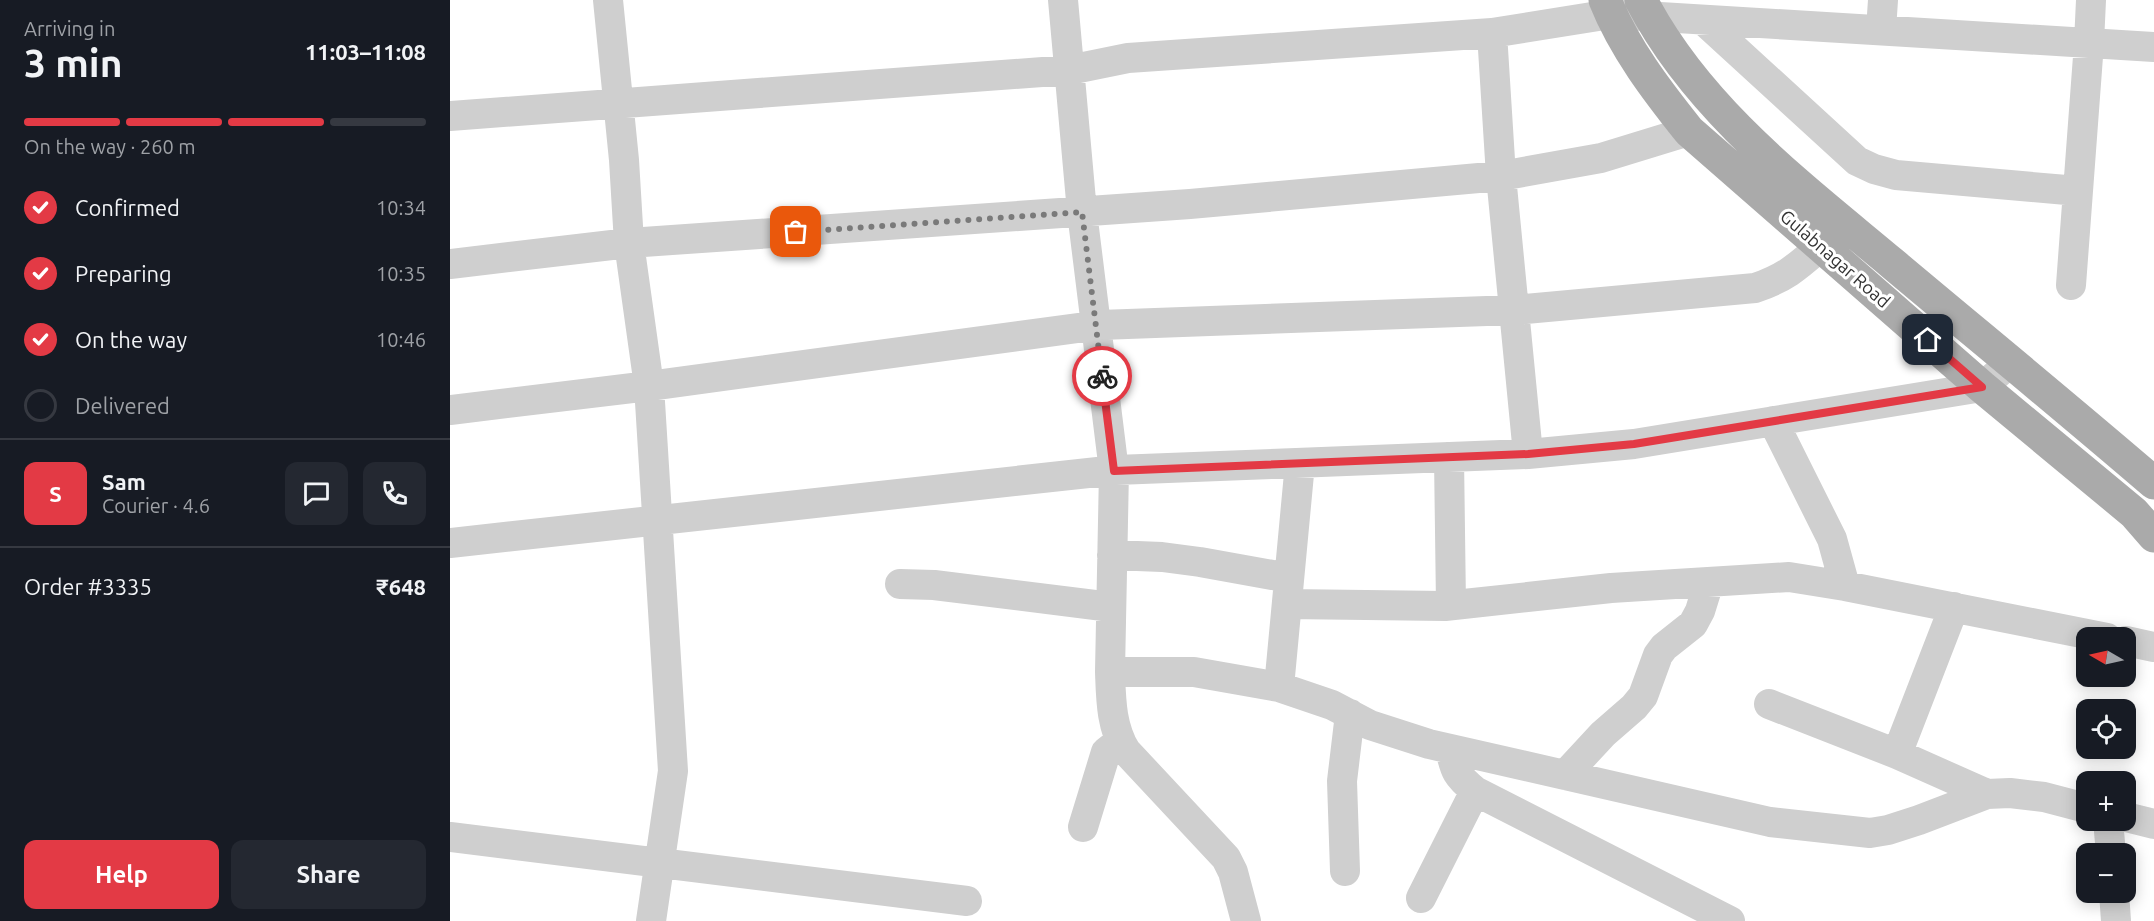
<!DOCTYPE html>
<meta charset="utf-8">
<style>
body{margin:0;font-family:Ubuntu,sans-serif;background:#242831;color:#f1f3f6;height:100vh;display:flex;flex-direction:column;font-size:22px;white-space:nowrap}
*{box-sizing:border-box;margin:0}
p{font-size:20px;color:#9ea1a6}
.icon{flex:none;width:33px;height:33px;fill:none;stroke:currentColor;stroke-width:2;stroke-linecap:round;stroke-linejoin:round}
.map{position:relative;flex:1;overflow:hidden}
.drawer{display:flex;flex-direction:column;background:#171b24;width:450px}
.drawer>*{flex:none}
.needle{width:39px;rotate:279deg}
.controls{position:absolute;left:1626px;top:627px;display:grid;gap:12px}
.controls a{display:grid;place-items:center;width:60px;height:60px;border-radius:12px;background:#171b24;box-shadow:0 3px 15px #0003;font-size:30px}
.pin{position:absolute;display:grid;place-items:center;width:51px;height:51px;color:#fff;margin:-26px;border-radius:12px;box-shadow:0 3px 9px #0006}
.courier{position:absolute;display:grid;place-items:center;width:60px;height:60px;margin:-30px;border:4px solid #e33a45;border-radius:50%;background:#fff;color:#222;box-shadow:0 2px 8px #0007}
.summary em{font-style:normal;font-weight:700}
.summary div{display:flex;flex-direction:column-reverse}
.summary{display:flex;align-items:center;justify-content:space-between;height:102px;padding:0 24px}
h1{font-size:39px;font-weight:700;line-height:45px}
.bar{display:grid;grid-template-columns:repeat(4,1fr);gap:9px 6px;align-content:center;height:72px;padding:0 24px}
.bar i{height:8px;border-radius:4px;background:#363941}
.bar .on{background:#e33a45}
.bar p{grid-column:span 4}
.line{display:flex;align-items:center;gap:15px;padding:0 24px;border-top:2px solid #363941}
.line div{flex:1}
.round{display:grid;place-items:center;flex:none;width:63px;height:63px;border-radius:12px;background:#242831}
ol{padding:0 24px;list-style:none}
li{display:flex;align-items:center;gap:18px;height:66px}
li p{margin-inline-start:auto}
li .icon{padding:6px;border-radius:50%;background:#e33a45;color:#fff;stroke-width:4}
li:last-child{color:#9ea1a6}
li i{width:33px;height:33px;border:3px solid #363941;border-radius:50%}
.primary-button{display:flex;gap:12px;margin-top:auto;padding:12px 24px}
.primary-button a{flex:1;height:69px;border-radius:12px;background:#e33a45;color:#fff;font-size:24px;font-weight:700;line-height:69px;text-align:center}
.primary-button a+a{background:#242831;color:#f1f3f6}
main{display:flex;flex:1;min-height:0}
.map>svg:first-child{display:block}
</style>
<main>
<section class="drawer">
<div class="summary"><div><h1>3 min</h1><p>Arriving in</p></div><em>11:03–11:08</em></div>
<div class="bar"><i class="on"></i><i class="on"></i><i class="on"></i><i></i><p>On the way · 260 m</p></div>
<ol>
<li><svg class="icon" aria-label="check" viewBox="0 0 24 24"><path d="M5 12l5 5 9-10"/></svg>Confirmed<p>10:34</p></li>
<li><svg class="icon" aria-label="check" viewBox="0 0 24 24"><path d="M5 12l5 5 9-10"/></svg>Preparing<p>10:35</p></li>
<li><svg class="icon" aria-label="check" viewBox="0 0 24 24"><path d="M5 12l5 5 9-10"/></svg>On the way<p>10:46</p></li>
<li><i></i>Delivered</li>
</ol>
<div class="line" style="height:108px"><b class="round" style="background:#e33a45;color:#fff">S</b><div><b>Sam</b><p>Courier · 4.6</p></div><a class="round"><svg class="icon" aria-label="chat" viewBox="0 0 24 24"><path d="M4 5h16v11H9l-5 4z"/></svg></a><a class="round"><svg class="icon" aria-label="phone" viewBox="0 0 24 24"><path d="M5 4h4l2 5-3 2q2 4 5 5l2-3 5 2v4C11 20 4 13 5 4z"/></svg></a></div>
<div class="line" style="height:78px"><div>Order #3335</div><b>₹648</b></div>
<div class="primary-button"><a>Help</a><a>Share</a></div>
</section>
<div class="map">
<svg width="1704" height="921" viewBox="0 0 1704 921">
<rect width="100%" height="100%" fill="#fff"/>
<g fill="none" stroke-linecap="round" stroke-linejoin="round">
<path stroke="#cfcfcf" stroke-width="30" d="M158,0l16,160 5,83 20,143 24,385 -22,150
M613,0l19,212 32,259 -4,201c1,27 1,55 16,79l100,107 7,14 13,49
M1253,20l154,141 17,8 22,6 182,16
M1431,30l2,-30
M1042,33l9,143 27,278
M0,116l619,-46 59,-12 364,-25 119,-19 543,33
M0,264l179,-21 561,-39 311,-28 100,-18 88,-27
M1621,285l18,-242 2,-43
M0,410l199,-24 451,-61 415,-15 240,-22c30,-10 42,-21 65,-41
M1323,421l59,118 13,47
M999,457l2,148
M0,543l666,-73 412,-16 106,-10 348,-57 29,-25
M662,555l50,2 38,5 89,16
M450,584l34,1 177,22
M837,604l158,2 166,-18 178,-11 56,9 262,52
M1676,641l28,6
M660,672h84l85,15 53,18 38,20 59,19 341,78 100,11 18,-3 31,-10 68,-26 23,-1 34,4 42,11
M829,687l21,-224
M1319,704l128,50 90,40
M1000,749c5,23 7,27 25,42l255,130
M1447,754l57,-147
M1115,775l38,-41 31,-27 9,-11 15,-41 6,-8 29,-23 7,-13 9,-29
M1676,817l28,7
M1658,820l3,34
M633,827l23,-75 14,-11
M0,837l517,64
M895,871l-3,-90 8,-67
M1664,892l2,29
M971,898l54,-107"/>
<path stroke="#aaa" stroke-width="33" d="M1155,0c19,48 52,91 84,131l293,256 152,126 20,23
M1191,0c57,110 159,186 252,264 87,73 175,145 261,219"/>
</g>
<g fill="none" stroke-linecap="round" stroke-linejoin="round">
<path stroke="#7a7a7a" stroke-width="6" stroke-dasharray="0 10.8" d="M346,232l286,-20 20,164"/>
<path stroke="#e33a45" stroke-width="8" d="M652,376l12,95 414,-17 106,-10 348,-57 -54,-47"/>
</g>
<g text-anchor="middle" stroke-width="6" stroke-linejoin="round" paint-order="stroke">
<g font-size="18" fill="#323232" stroke="#fff">
<text transform="translate(1385 259) rotate(41)" y="6">Gulabnagar Road</text>
</g>
</g>
</svg>
<div class="controls">
<a><svg class="needle" viewBox="-14 -14 28 28"><path d="M0-13l5 13h-10z" fill="#e53935"/><path d="M0 13l5-13h-10z" fill="#9ea1a6"/></svg></a>
<a><svg class="icon" aria-label="locate" viewBox="0 0 24 24"><circle cx="12" cy="12" r="6"/><path d="M12 2v4M12 18v4M2 12h4M18 12h4"/></svg></a>
<a>+</a>
<a>−</a>
</div>
<div class="pin" style="left:346px;top:232px;background:#ea580c"><svg class="icon" aria-label="bag" viewBox="0 0 24 24"><path d="M5 8h14l-1 12H6zM9 8a3 3 0 0 1 6 0"/></svg></div>
<div class="pin" style="left:1478px;top:340px;background:#1f2937"><svg class="icon" aria-label="home" viewBox="0 0 24 24"><path d="M3 11l9-7 9 7M6 9v11h12V9"/></svg></div>
<div class="courier" style="left:652px;top:376px"><svg class="icon" aria-label="bike" viewBox="0 0 24 24"><circle cx="6" cy="16" r="4"/><circle cx="18" cy="16" r="4"/><path d="M6 16l4-8h5l3 8M10 8l3 8H6M13 5h3"/></svg></div>
</div>
</main>
